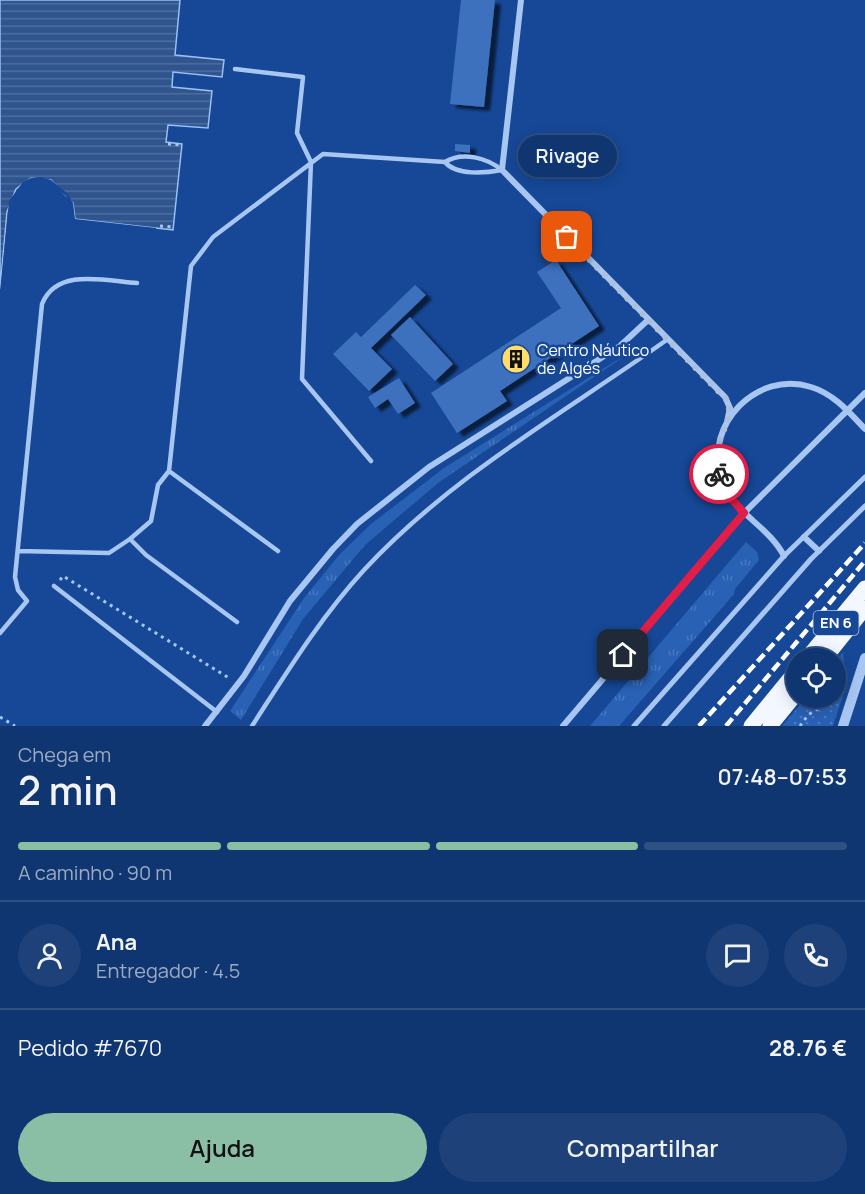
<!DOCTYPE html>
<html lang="pt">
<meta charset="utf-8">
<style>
body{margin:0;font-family:Manrope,sans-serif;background:#1e4179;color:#f1f3f6;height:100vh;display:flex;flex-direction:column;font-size:22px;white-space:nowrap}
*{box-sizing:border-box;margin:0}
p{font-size:20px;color:#9cabc3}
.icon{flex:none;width:33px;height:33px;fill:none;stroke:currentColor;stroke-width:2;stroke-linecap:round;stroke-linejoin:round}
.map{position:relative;height:726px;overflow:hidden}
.side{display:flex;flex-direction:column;background:#103671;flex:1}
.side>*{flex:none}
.tools{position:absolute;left:786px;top:648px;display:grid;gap:12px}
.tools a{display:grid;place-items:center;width:60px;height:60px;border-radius:50%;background:#103671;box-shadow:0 3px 15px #0003,0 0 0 2px #305084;font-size:30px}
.pin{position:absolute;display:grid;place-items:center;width:51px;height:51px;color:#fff;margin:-26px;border-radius:12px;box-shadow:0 3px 9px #0006}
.courier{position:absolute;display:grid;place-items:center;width:60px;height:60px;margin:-30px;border:4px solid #e11d48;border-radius:50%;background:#fff;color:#222;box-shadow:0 2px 8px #0007}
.bubble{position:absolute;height:42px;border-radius:21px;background:#103671;box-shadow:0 3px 15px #0003,0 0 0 2px #305084;font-size:20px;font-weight:600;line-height:42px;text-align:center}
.headline em{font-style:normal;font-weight:600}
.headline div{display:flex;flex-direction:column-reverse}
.headline{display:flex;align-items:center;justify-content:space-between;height:102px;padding:0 18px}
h1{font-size:39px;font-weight:600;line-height:45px}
.bar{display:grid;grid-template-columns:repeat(4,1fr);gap:9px 6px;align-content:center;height:72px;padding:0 18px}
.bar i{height:8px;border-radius:4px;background:#305084}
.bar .on{background:#8abfa5}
.bar p{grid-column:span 4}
.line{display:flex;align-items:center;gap:15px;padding:0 18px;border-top:2px solid #305084}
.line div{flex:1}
.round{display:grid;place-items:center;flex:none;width:63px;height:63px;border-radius:32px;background:#1e4179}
.primary-button{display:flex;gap:12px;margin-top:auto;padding:12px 18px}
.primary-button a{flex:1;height:69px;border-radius:36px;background:#8abfa5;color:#111;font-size:24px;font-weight:600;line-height:69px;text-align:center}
.primary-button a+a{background:#1e4179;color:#f1f3f6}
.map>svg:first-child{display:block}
</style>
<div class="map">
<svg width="865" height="726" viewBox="0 0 865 726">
<defs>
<pattern id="grass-tufts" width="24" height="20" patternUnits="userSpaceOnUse" patternTransform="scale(1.5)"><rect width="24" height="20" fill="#2961b5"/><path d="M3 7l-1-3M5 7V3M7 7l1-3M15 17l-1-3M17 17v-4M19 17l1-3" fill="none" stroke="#4979c0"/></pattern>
<pattern id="park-dots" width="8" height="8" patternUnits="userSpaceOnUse" patternTransform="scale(1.5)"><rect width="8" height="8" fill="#2961b5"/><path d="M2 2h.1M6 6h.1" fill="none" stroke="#4979c0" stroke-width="1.8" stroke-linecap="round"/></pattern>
<pattern id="water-rules" width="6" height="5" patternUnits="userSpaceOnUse" patternTransform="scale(1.5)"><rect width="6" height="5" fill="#2f548e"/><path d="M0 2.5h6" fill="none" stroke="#4e6e9f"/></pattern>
<filter id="shadow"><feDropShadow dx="6" dy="4" stdDeviation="1.5" flood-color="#0009"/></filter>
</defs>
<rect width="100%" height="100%" fill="#164897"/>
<path fill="url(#grass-tufts)" d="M638,347l-200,136 -73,62 -62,74 -62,101 -11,-9 74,-113 35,-43 32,-31 73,-56z
M746,542l11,10 2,8 -24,29 -1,5 -115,132h-29z"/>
<path fill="url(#park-dots)" d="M843,652l3,34 -13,40h-51l24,-28h30v-37z"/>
<path fill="url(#water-rules)" stroke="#9ac0f4" stroke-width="1.5" d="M0,0h180l-5,55 49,5 -2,17 -49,-5 -1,15 40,4 -4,37 -40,-3 -2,17 16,2 -9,86 -98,-11 -2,-16 -22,-23 -20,-2 -15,11 -9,23 -7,77z"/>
<path fill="#164897" d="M41,177l10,3 17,14 5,9 2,16 81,9v3l-82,-9 -8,-26 -16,-13 -18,-2 -14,10 -6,11 -9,87 -3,3 9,-91 14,-19 8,-4z"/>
<path fill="#3e71be" filter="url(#shadow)" d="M461,0h34l-11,107 -34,-3z
M455,144l15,1v8l-15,-2z
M556,260l43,66 -99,65 7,10 -50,32 -26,-40 130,-85 -24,-36z
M415,285l11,10 -55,53 21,21 -23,22 -36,-37 23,-22 5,5z
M410,317l43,47 -18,17 -44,-46z
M399,378l16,25 -17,11 -10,-15 -13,9 -7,-11z"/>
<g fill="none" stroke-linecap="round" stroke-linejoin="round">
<path stroke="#a8c6f2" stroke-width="3" stroke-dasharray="3 4.5" stroke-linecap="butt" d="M168,144l14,1
M160,226l13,1
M60,580l3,-4 166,102
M0,717l15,9
M800,726l8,-11 17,-11 8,2"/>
<path stroke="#a8c6f2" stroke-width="4.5" d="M235,69l68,8 -6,56 14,29 -9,217 69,82
M445,162c11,14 41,11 57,8
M169,471l109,80
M130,539l16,16 91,67
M18,551l91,2 21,-14 21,-18 7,-36 11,-14 22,-205 22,-29 110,-83 122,8c18,-11 42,-4 57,8
M54,586l163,126
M0,633l27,-32 -9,-11 -3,-13 27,-273c15,-37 64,-23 95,-21
M252,726c35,-54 68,-108 112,-156 87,-94 200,-157 304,-231"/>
<path stroke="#a8c6f2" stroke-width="5" d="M634,726l150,-170 81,-79
M664,726l147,-167 54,-53"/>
<path stroke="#a8c6f2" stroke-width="6" d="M521,0l-19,170 223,227 5,11 -3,14
M804,537l15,14
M784,556c-16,-31 -53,-44 -63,-78 -17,-54 36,-108 90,-91 23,7 38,25 54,42
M205,726l39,-50 46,-75 43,-52 24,-25 72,-57 191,-121 28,-26
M563,726l181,-213 121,-120"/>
<path stroke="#a8c6f2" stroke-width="10" d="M843,726l22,-68"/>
<path stroke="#f3f7ff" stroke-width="15" d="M807,658l58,-70
M825,658l40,-50
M751,726l45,-55
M770,726l26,-32"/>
<path stroke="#fff" stroke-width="4.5" stroke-dasharray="10 4.5" stroke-linecap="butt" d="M699,726l166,-183
M726,726l139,-165"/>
</g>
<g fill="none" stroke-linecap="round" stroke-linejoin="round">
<path stroke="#adbfdb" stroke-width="6" stroke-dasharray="0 10.8" d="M567,237l160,163 3,14 -11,29v31"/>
<path stroke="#e11d48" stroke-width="8" d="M623,655l121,-142 -16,-18 -9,-21"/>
</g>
<defs>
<g id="building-disc" transform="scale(1.5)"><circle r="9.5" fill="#ffdb69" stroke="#164897"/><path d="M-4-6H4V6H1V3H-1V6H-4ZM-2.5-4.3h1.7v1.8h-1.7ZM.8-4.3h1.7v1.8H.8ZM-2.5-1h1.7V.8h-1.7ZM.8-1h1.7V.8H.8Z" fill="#111"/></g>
</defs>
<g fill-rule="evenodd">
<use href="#building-disc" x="516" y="359"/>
</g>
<g text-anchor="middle" stroke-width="5" stroke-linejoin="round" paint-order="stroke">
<rect fill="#164897" stroke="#b9c8e0" stroke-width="1.5" x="813.5" y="611" width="45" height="24" rx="4.5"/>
<g font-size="15" font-weight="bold" fill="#fff">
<text x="836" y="628">EN 6</text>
</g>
<g font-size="16" fill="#fff" stroke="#164897" text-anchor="start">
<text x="537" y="356">Centro Náutico<tspan x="537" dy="18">de Algés</tspan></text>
</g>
</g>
</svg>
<div class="tools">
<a><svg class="icon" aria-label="locate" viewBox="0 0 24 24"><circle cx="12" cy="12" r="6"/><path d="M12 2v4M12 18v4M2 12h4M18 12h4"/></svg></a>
</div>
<div class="pin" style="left:567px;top:237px;background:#ea580c"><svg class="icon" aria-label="bag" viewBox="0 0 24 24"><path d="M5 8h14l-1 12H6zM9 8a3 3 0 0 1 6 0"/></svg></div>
<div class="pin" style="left:623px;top:655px;background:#1f2937"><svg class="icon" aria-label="home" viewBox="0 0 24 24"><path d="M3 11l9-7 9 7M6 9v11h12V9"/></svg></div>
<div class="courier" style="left:719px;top:474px"><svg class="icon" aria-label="bike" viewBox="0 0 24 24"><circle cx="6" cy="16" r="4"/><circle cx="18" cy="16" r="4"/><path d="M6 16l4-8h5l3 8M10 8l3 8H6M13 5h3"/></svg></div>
<div class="bubble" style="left:518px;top:135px;width:99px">Rivage</div>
</div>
<section class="side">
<div class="headline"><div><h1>2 min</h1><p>Chega em</p></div><em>07:48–07:53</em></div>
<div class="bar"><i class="on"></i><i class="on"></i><i class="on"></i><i></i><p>A caminho · 90 m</p></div>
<div class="line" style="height:108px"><a class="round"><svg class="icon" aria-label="person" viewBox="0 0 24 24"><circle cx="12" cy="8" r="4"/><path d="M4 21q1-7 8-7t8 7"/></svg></a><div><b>Ana</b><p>Entregador · 4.5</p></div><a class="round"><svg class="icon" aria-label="chat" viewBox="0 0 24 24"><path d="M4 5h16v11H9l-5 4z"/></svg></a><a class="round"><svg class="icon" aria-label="phone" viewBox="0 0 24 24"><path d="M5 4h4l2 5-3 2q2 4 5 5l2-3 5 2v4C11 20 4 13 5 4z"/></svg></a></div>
<div class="line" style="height:78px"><div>Pedido #7670</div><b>28.76 €</b></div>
<div class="primary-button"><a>Ajuda</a><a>Compartilhar</a></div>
</section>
